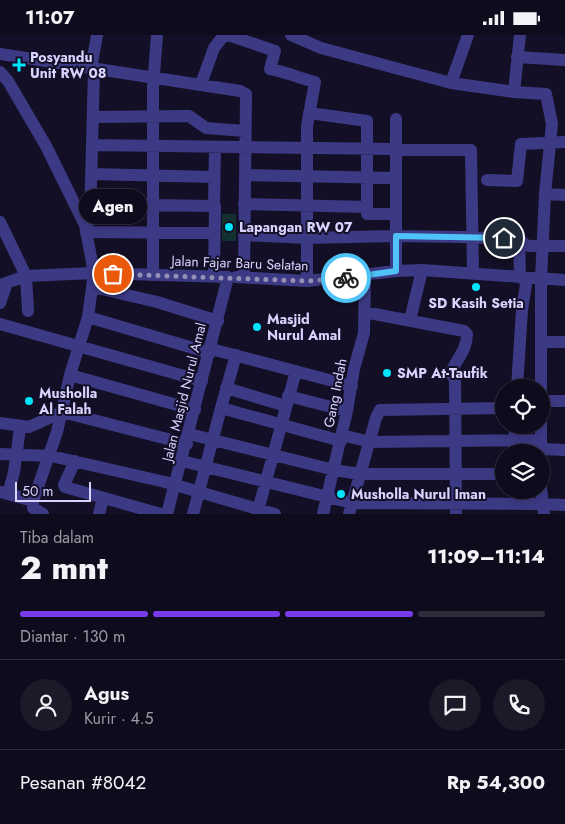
<!DOCTYPE html>
<html lang="id">
<meta charset="utf-8">
<style>
body{margin:0;font-family:Jost,sans-serif;background:#1c1929;color:#f1f3f6;height:100vh;display:flex;flex-direction:column;font-size:19px;white-space:nowrap}
*{box-sizing:border-box;margin:0}
p{font-size:16px;color:#9b9ba3}
.icon{flex:none;width:28px;height:28px;fill:none;stroke:currentColor;stroke-width:2;stroke-linecap:round;stroke-linejoin:round}
.map{position:relative;height:479px;overflow:hidden}
.details{display:flex;flex-direction:column;background:#0e0b1c;flex:1}
.details>*{flex:none}
.fabs{position:absolute;left:495px;top:344px;display:grid;gap:10px}
.fabs a{display:grid;place-items:center;width:55px;height:55px;border-radius:50%;background:#0e0b1c;box-shadow:0 2px 12px #0003,0 0 0 1px #2e2b3b;font-size:25px}
.scale{position:absolute;left:15px;bottom:12px;width:76px;box-sizing:border-box;padding-left:5px;border:2px solid #d9d4ff;border-top:0;font-size:14px;line-height:18px;white-space:nowrap;color:#d9d4ff;-webkit-text-stroke:4px #130f26;paint-order:stroke}
.pin{position:absolute;display:grid;place-items:center;width:42px;height:42px;color:#fff;margin:-21px;border:2px solid #fff;border-radius:50%;box-shadow:0 1px 5px #0007}
.courier{position:absolute;display:grid;place-items:center;width:50px;height:50px;margin:-25px;border:4px solid #4fc3f7;border-radius:50%;background:#fff;color:#222;box-shadow:0 1px 6px #0007}
.bubble{position:absolute;height:35px;border-radius:18px;background:#0e0b1c;box-shadow:0 2px 12px #0003,0 0 0 1px #2e2b3b;font-size:16px;font-weight:800;line-height:35px;text-align:center}
.summary em{font-style:normal;font-weight:800}
.summary div{display:flex;flex-direction:column-reverse}
.summary{display:flex;align-items:center;justify-content:space-between;height:85px;padding:0 20px}
h1{font-size:32px;font-weight:800;line-height:38px}
.bar{display:grid;grid-template-columns:repeat(4,1fr);gap:8px 5px;align-content:center;height:60px;padding:0 20px}
.bar i{height:6px;border-radius:4px;background:#2e2b3b}
.bar .selected{background:#7c3aed}
.bar p{grid-column:span 4}
.line{display:flex;align-items:center;gap:12px;padding:0 20px;border-top:1px solid #2e2b3b}
.line div{flex:1}
.round{display:grid;place-items:center;flex:none;width:52px;height:52px;border-radius:26px;background:#1c1929}
.status{display:flex;justify-content:space-between;align-items:center;height:35px;padding:0 25px;background:#0e0b1c;direction:ltr}
.status svg{height:14px;fill:currentColor}
.map>svg:first-child{display:block}
</style>
<div class="status"><b>11:07</b><svg viewBox="0 0 49 12"><path d="M0 12V9h3v3zM5 12V6h3v6zM10 12V3h3v9zM15 12V0h3v12zM26 1h20v11H26zM47 4h2v5h-2z"/></svg></div>
<div class="map">
<svg width="565" height="479" viewBox="0 0 565 479">
<rect width="100%" height="100%" fill="#130f26"/>
<path fill="#12302f" d="M222,179h14v27h-14z"/>
<g fill="none" stroke-linecap="round" stroke-linejoin="round">
<path stroke="#3d3a85" stroke-width="12" d="M228,0l47,16 -5,18c17,3 28,9 45,13l-8,44v155
M291,0l30,13 130,35 63,9 32,2 6,30 -7,70 -4,86v173
M0,19c80,13 160,24 240,37l6,3 -2,183
M517,22l48,3
M91,34l6,-34
M451,48l17,-48
M201,49l13,-36 10,-13
M514,57l6,-57
M309,78l58,8v93h29
M94,82l95,-1 17,12 39,3
M92,110l379,5 2,122
M91,139l123,3
M245,140l151,3
M487,145l30,1 4,-37 44,-2
M545,159l20,1
M91,169l124,2 -1,70
M244,169l123,3
M214,171l1,-59
M0,187l26,54 2,35
M85,190l5,-5 4,-150
M86,197l128,1
M244,200l62,3 90,-2 123,2 6,7 5,1h35
M519,203l1,40
M396,236v-152
M153,240v-188l4,-52
M236,242l71,4 89,-10 26,-1 143,10
M0,250l26,-9 68,-3 -6,44 -18,58 -13,57 -24,69
M93,252l64,15 61,19
M0,268l7,-20
M364,277l100,19 3,3c0,17 -11,25 -16,39l4,7 1,134
M88,282l122,36
M410,285l12,-50
M0,289l202,57
M541,307h24
M211,314l141,37
M236,320l-15,53 120,33
M70,340l125,35
M517,352l5,-77 5,-32
M226,353l60,18
M288,361l59,15
M542,366h23
M0,388l29,4 33,-15 125,32
M189,399l145,36 26,4h144
M342,400l28,7 171,-2
M541,414l24,1
M514,418l1,-28
M0,419l51,2 114,26 110,32
M75,426l-11,24 1,2 96,27
M182,426l170,42 185,1
M541,453l3,26
M1,457l32,9v7l10,6
M8,459l6,-22 6,-44
M542,469l23,1
M99,479l4,-16
M193,479l28,-106
M257,479l39,-143
M323,479l24,-103 7,-42 10,-36 1,-57
M349,479l27,-96 4,-8 124,-2"/>
<path stroke="#3d3a85" stroke-width="12" d="M0,37l8,9 38,65 39,79 9,48 134,4 -61,237"/>
</g>
<g fill="none" stroke-linecap="round" stroke-linejoin="round">
<path stroke="#948fb3" stroke-width="5" stroke-dasharray="0 9" d="M113,239l194,7 39,-3"/>
<path stroke="#4fc3f7" stroke-width="6" d="M346,243l50,-7v-35l108,2"/>
</g>
<g fill="#00e5ff" stroke="#130f26" stroke-width="2">
<path d="M16.5 22.5h5v5h5v5h-5v5h-5v-5h-5v-5h5z"/>
<circle cx="229" cy="192" r="5"/>
<circle cx="476" cy="252" r="5"/>
<circle cx="257" cy="292" r="5"/>
<circle cx="387" cy="338" r="5"/>
<circle cx="29" cy="366" r="5"/>
<circle cx="341" cy="459" r="5"/>
</g>
<g text-anchor="middle" stroke-width="4" stroke-linejoin="round" paint-order="stroke">
<g font-size="14" font-weight="bold" fill="#d9d4ff" stroke="#130f26" text-anchor="start">
<text x="30" y="27">Posyandu<tspan x="30" dy="16">Unit RW 08</tspan></text>
<text x="239" y="197">Lapangan RW 07</text>
<text x="476" y="273" text-anchor="middle">SD Kasih Setia</text>
<text x="267" y="289">Masjid<tspan x="267" dy="16">Nurul Amal</tspan></text>
<text x="397" y="343">SMP At-Taufik</text>
<text x="39" y="363">Musholla<tspan x="39" dy="16">Al Falah</tspan></text>
<text x="351" y="464">Musholla Nurul Iman</text>
</g>
<g font-size="14" fill="#d9d4ff" stroke="#130f26">
<text transform="translate(240 228) rotate(2)" y="5">Jalan Fajar Baru Selatan</text>
<text transform="translate(184 357) rotate(-76)" y="5">Jalan Masjid Nurul Amal</text>
<text transform="translate(335 358) rotate(-79)" y="5">Gang Indah</text>
</g>
</g>
</svg>
<div class="fabs">
<a><svg class="icon" aria-label="locate" viewBox="0 0 24 24"><circle cx="12" cy="12" r="6"/><path d="M12 2v4M12 18v4M2 12h4M18 12h4"/></svg></a>
<a><svg class="icon" aria-label="layers" viewBox="0 0 24 24"><path d="M12 4l9 5-9 5-9-5zM3 14l9 5 9-5"/></svg></a>
</div>
<div class="scale">50 m</div>
<div class="pin" style="left:113px;top:239px;background:#ea580c"><svg class="icon" aria-label="bag" viewBox="0 0 24 24"><path d="M5 8h14l-1 12H6zM9 8a3 3 0 0 1 6 0"/></svg></div>
<div class="pin" style="left:504px;top:203px;background:#1f2937"><svg class="icon" aria-label="home" viewBox="0 0 24 24"><path d="M3 11l9-7 9 7M6 9v11h12V9"/></svg></div>
<div class="courier" style="left:346px;top:243px"><svg class="icon" aria-label="bike" viewBox="0 0 24 24"><circle cx="6" cy="16" r="4"/><circle cx="18" cy="16" r="4"/><path d="M6 16l4-8h5l3 8M10 8l3 8H6M13 5h3"/></svg></div>
<div class="bubble" style="left:79px;top:154px;width:68px">Agen</div>
</div>
<section class="details">
<div class="summary"><div><h1>2 mnt</h1><p>Tiba dalam</p></div><em>11:09–11:14</em></div>
<div class="bar"><i class="selected"></i><i class="selected"></i><i class="selected"></i><i></i><p>Diantar · 130 m</p></div>
<div class="line" style="height:90px"><a class="round"><svg class="icon" aria-label="person" viewBox="0 0 24 24"><circle cx="12" cy="8" r="4"/><path d="M4 21q1-7 8-7t8 7"/></svg></a><div><b>Agus</b><p>Kurir · 4.5</p></div><a class="round"><svg class="icon" aria-label="chat" viewBox="0 0 24 24"><path d="M4 5h16v11H9l-5 4z"/></svg></a><a class="round"><svg class="icon" aria-label="phone" viewBox="0 0 24 24"><path d="M5 4h4l2 5-3 2q2 4 5 5l2-3 5 2v4C11 20 4 13 5 4z"/></svg></a></div>
<div class="line" style="height:65px"><div>Pesanan #8042</div><b>Rp 54,300</b></div>
</section>
